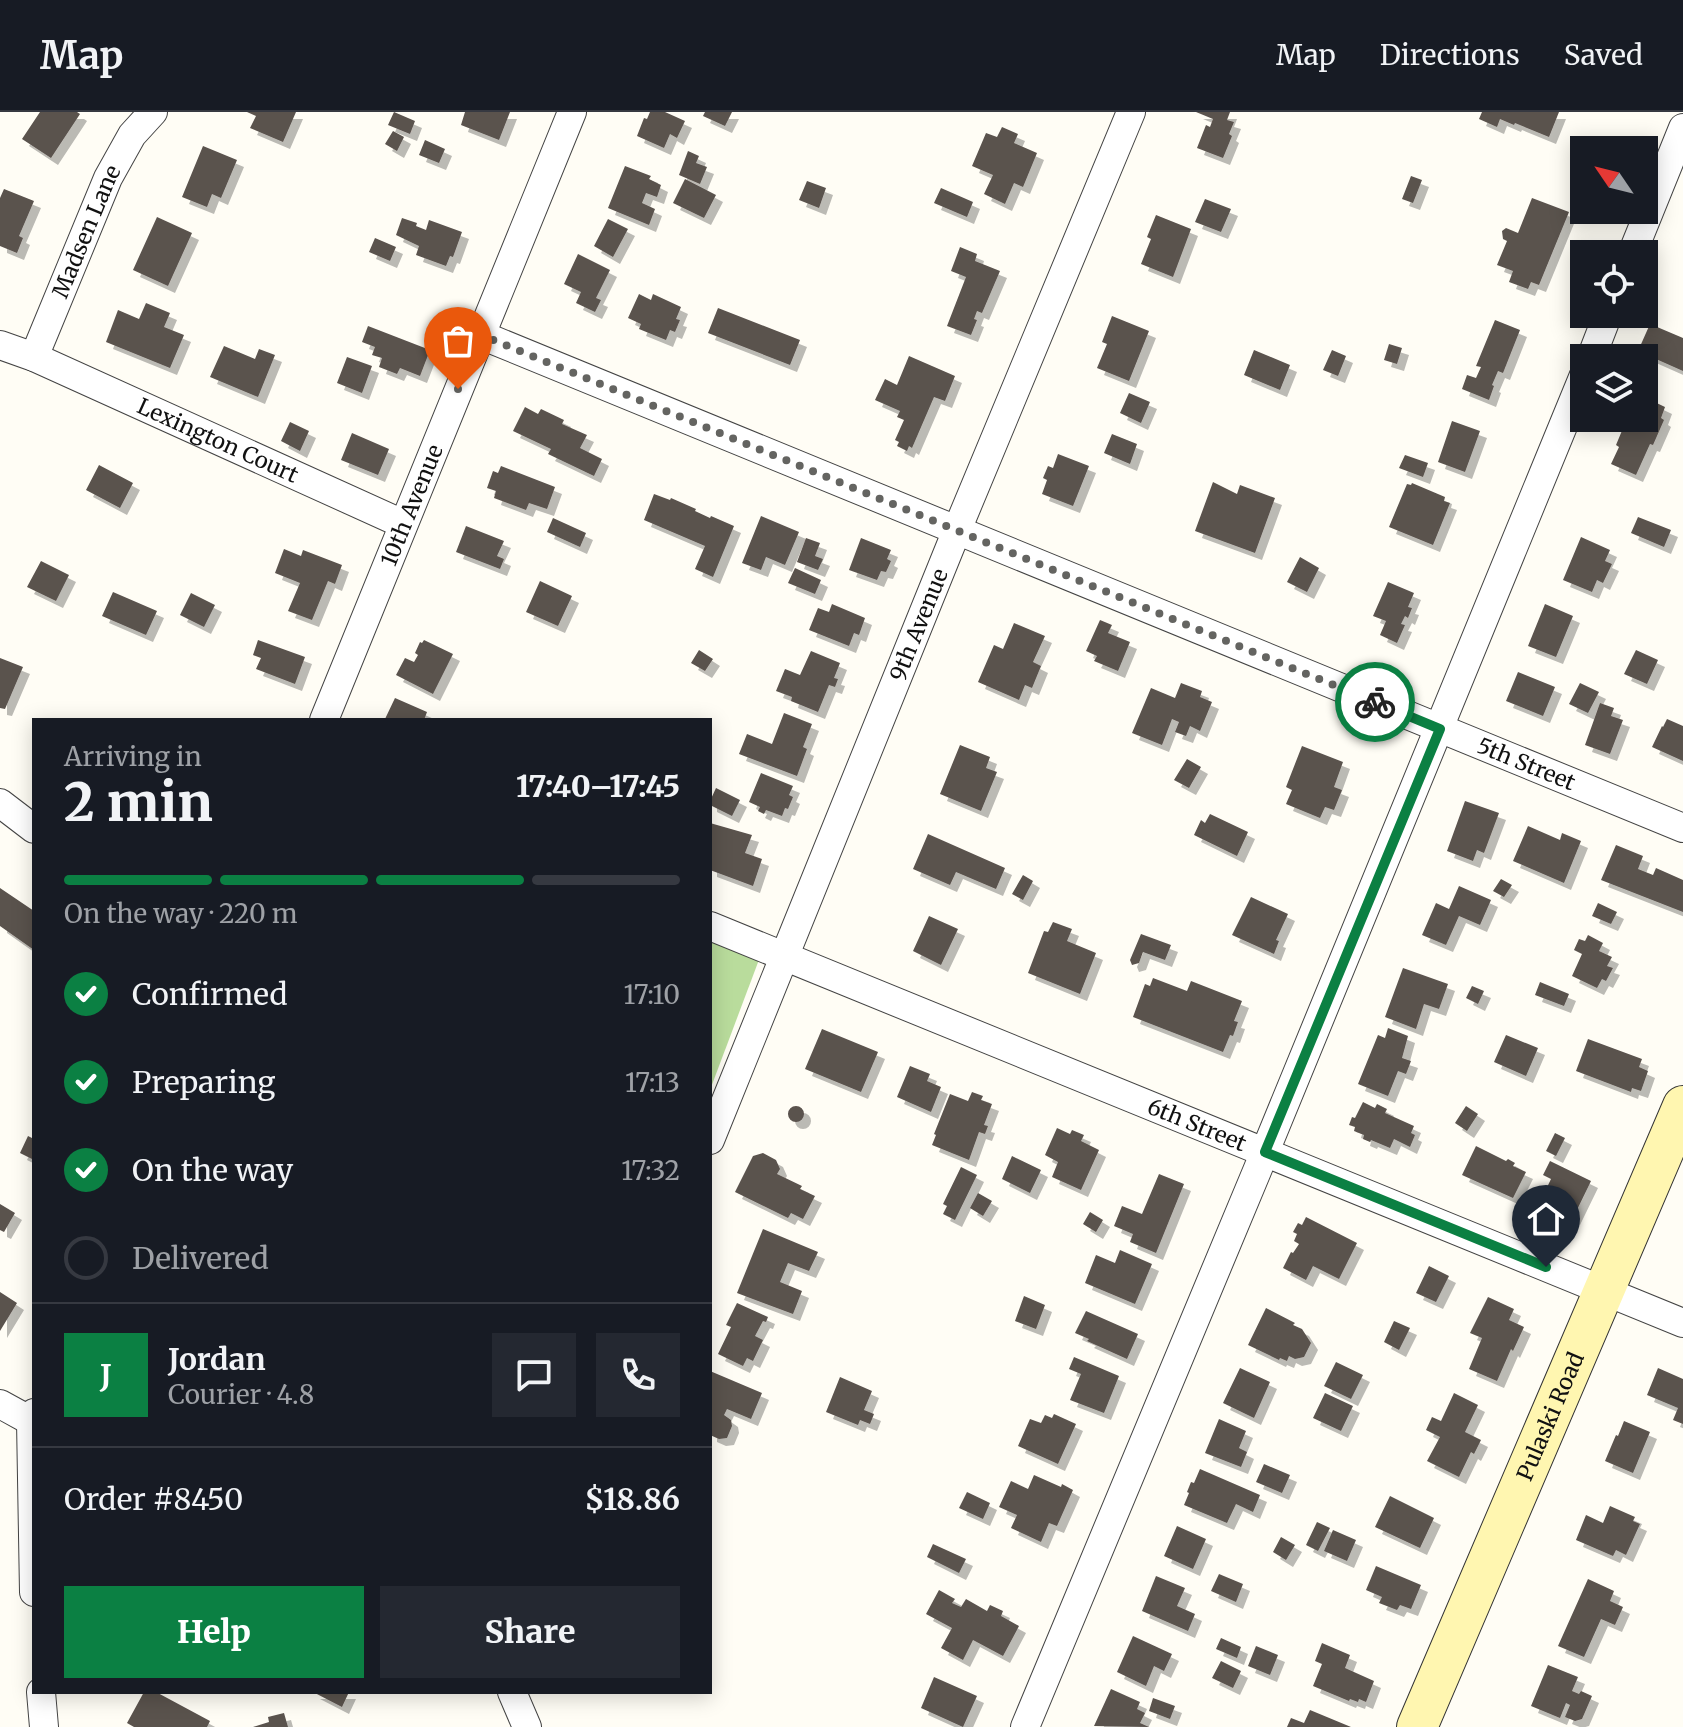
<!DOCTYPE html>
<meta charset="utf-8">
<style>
body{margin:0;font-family:Merriweather,serif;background:#242831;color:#f1f3f6;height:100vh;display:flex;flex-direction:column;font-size:30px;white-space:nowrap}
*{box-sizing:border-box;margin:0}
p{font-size:26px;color:#9ea1a6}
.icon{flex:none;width:44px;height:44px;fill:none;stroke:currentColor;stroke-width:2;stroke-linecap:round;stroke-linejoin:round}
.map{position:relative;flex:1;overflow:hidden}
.panel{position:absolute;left:32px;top:606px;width:680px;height:976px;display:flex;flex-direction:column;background:#171b24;border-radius:0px;box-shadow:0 4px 20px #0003}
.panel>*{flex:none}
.needle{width:52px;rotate:305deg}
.buttons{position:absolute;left:1570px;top:24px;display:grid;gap:16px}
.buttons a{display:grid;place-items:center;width:88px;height:88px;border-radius:0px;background:#171b24;box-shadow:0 4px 20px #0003;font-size:40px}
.pin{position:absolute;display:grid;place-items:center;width:68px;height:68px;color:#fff;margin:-82px -34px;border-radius:50% 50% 50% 0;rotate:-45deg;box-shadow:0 0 8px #0007}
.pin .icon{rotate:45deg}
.courier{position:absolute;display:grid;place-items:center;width:80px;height:80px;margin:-40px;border:6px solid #0b8043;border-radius:50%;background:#fff;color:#222;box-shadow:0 2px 10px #0007}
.overview em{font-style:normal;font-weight:800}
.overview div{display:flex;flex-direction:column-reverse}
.overview{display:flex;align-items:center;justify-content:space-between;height:136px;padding:0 32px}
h1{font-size:52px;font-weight:800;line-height:60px}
.bar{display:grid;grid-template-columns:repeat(4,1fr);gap:12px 8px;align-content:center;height:96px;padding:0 32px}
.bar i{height:10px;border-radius:6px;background:#363941}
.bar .selected{background:#0b8043}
.bar p{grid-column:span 4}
.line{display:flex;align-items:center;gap:20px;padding:0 32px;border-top:2px solid #363941}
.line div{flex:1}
.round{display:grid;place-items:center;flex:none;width:84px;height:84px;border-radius:0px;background:#242831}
ol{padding:0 32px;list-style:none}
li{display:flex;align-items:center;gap:24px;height:88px}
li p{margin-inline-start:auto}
li .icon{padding:8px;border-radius:50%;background:#0b8043;color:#fff;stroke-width:4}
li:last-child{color:#9ea1a6}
li i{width:44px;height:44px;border:4px solid #363941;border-radius:50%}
.primary-button{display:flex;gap:16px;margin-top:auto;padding:16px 32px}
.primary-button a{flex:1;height:92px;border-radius:0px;background:#0b8043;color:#fff;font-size:32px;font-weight:800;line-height:92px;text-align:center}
.primary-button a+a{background:#242831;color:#f1f3f6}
header{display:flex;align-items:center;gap:48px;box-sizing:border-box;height:112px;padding:0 40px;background:#171b24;border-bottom:2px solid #363941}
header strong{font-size:38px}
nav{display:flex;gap:44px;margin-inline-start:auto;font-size:28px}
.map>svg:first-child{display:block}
</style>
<header>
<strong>Map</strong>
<nav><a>Map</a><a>Directions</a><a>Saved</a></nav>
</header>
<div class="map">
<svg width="1683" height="1615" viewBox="0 0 1683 1615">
<defs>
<filter id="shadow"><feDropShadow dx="7" dy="7" stdDeviation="0" flood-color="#0004"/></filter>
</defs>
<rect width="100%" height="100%" fill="#fffdf5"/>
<path fill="#b9dc9c" d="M710,825l50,20 -50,133z"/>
<path fill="#5a524d" filter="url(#shadow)" d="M40,0h37l3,2 -29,44 -29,-19z
M247,0h49l-13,30 -33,-14 6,-12z
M394,0l21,9 -5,13 -22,-9z
M465,0h45l-11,28 -38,-15z
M650,0h15l20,9 -8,17 -7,-4 -6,14 -27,-12 7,-18 3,1z
M705,0h27l-7,14 -22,-10z
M1196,0h34l-3,8 7,2 -5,12 3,2 -9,22 -26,-10 9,-23 4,2 3,-8z
M1482,0h77l-10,25 -34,-14 -1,2 -14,-6 -3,8 -18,-8z
M1002,15l16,7 -4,9 23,10 -14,34 -9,-4 -9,21 -21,-10 9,-19 -21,-9 14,-33 11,4z
M393,19l11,6 -7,14 -12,-7z
M425,28l20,9 -6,14 -20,-8z
M203,34l34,14 -16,38 -9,-4 -5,13 -25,-10z
M688,39l11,5 -3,7 11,4 -7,17 -21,-9z
M625,54l26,10 -2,3 12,6 -4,12 -11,-4 -4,10 13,6 -6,16 -41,-17z
M1411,64l11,4 -9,23 -11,-4z
M685,67l31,16 -12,23 -31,-15z
M807,69l19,7 -7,20 -20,-8z
M941,76l32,14 -6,15 -33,-14z
M4,77l30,12 -15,35 4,2 -6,15 -17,-7v-48z
M1532,86l37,14 -30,73 -8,-3 -3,7 -19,-7 4,-11 -16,-6 10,-24 -4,-2 -1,-8 4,-3 12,5z
M1205,87l26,10 -10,23 -26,-10z
M1156,103l35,14 -18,48 -32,-13 10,-25 -4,-2z
M157,105l35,16 -24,53 -35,-16z
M402,106l15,5 -1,3 10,4 3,-10 33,12 -9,25 -3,-1 -4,10 -30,-11 3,-9 -23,-11z
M608,107l20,10 -15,28 -19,-11z
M375,126l21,9 -6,14 -21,-9z
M960,135l17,7 -2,7 25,10 -18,42 -5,-2 -3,8 3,1 -6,15 -24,-9 19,-49 -15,-6z
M578,142l32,16 -14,28 5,2 -6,12 -19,-9 5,-11 -17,-8z
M639,182l12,6 2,-6 28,13 -5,12 4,1 -5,12 -5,-2 -4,10 -27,-11 2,-5 -13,-6z
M146,191l24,10 -6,14 20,8 -14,33 -64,-26 12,-32 21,9z
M718,196l82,32 -10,25 -82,-32z
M1112,204l37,15 -20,50 -32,-13 10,-24 -5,-2z
M1495,208l25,10 -17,43 -5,-2 -6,14 2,1 -5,14 -27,-11 5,-14 9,3 5,-11 -5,-1z
M1650,212l33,14v33l-45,-20z
M368,214l62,24 -10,26 -20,-8 -3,6 -18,-7 3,-9 -10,-3 3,-8 -13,-5z
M1389,232l13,4 -5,16 -13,-4z
M224,234l31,13 4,-10 16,6 -17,42 -48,-20z
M1254,238l36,15 -10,25 -36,-15z
M1332,238l14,6 -8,20 -15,-6z
M909,244l46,20 -10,25 -11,-4 -22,51 -3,-2 -2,5 -10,-5 2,-4 -4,-2 9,-20 -7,-3 3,-6 -25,-11 10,-21 12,6z
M347,245l25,9 -10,27 -25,-10z
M1129,281l21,9 -9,21 -21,-10z
M1644,285l21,10 -4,11 3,2 -11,25 -3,-1 -14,31 -25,-11 8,-17 -3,-2 10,-24 6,3 3,-6h9z
M525,295l13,7 3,-5 23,11 -2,4 25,11 -7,13 22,11 -8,17 -46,-22 3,-5 -38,-18z
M1452,309l28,10 -15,41 -27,-10z
M290,310l19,9 -9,20 -19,-10z
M352,321l37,16 -11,26 -37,-15z
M1112,322l25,10 -7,20 -26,-11z
M1058,342l31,12 -16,40 -31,-12 5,-14 -4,-2 5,-12 5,2z
M1405,343l23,8 -5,14 -24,-9z
M99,353l34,18 -13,25 -34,-18z
M501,354l54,21 -8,22 -18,-6 -3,7 -32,-12 2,-7 -9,-3 6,-17 5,2z
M1213,370l24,12 3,-9 35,13 -20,55 -60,-22z
M1412,371l33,14 -1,4 6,2 -17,42 -44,-18 18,-43 4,1z
M654,382l16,6 1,-2 25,11 -1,2 15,7 1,-2 23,10 -21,51 -18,-8 10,-23 -61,-26z
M761,404l38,16 -14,33 -19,-8 -5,13 -19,-7z
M1638,405l33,13 -7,17 -33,-14z
M553,406l33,15 -6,14 -33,-15z
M466,414l38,15 -7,15 7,3 -4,10 -44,-17z
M1581,425l29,13 -5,11 7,3 -9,19 -6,-3 -5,12 -29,-12z
M806,426l14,5 -5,13 8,3 -5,11 -21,-8z
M861,426l30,12 -4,9 4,2 -5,11 -5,-1 -4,9 -28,-10z
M284,437l17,7 2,-6 39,15 -7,19 -7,-3 -16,39 -24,-9 12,-28 -25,-10z
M1300,445l19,11 -12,24 -20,-10z
M41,449l28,14 -13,26 -29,-14z
M795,456l26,12 -6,14 -27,-11z
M540,469l32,15 -14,30 -32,-14z
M1388,470l26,11 -6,14 4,1 -4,10 -3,-2 -4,8 4,1 -8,18 -17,-8 6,-14 -13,-5z
M113,480l44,19 -11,24 -44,-19z
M191,481l24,12 -11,22 -24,-12z
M832,492l33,14 -6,17 -5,-2 -5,13 -40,-16 9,-22 11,4z
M1545,492l28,12 -17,41 -28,-11z
M1100,508l12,5 -4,8 22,9 -12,29 -24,-10 3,-5 -11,-5z
M1014,511l31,13 -12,26 8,4 -9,22 -7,-3 -6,15 -41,-18 16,-37 9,4z
M258,528l47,17 -10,27 -39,-15 5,-11 -8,-3z
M424,528l29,14 -20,40 -37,-19 9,-17 9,4 4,-7 -3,-2 5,-11 2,1z
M699,538l14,9 -8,12 -14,-8z
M1636,538l22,10 -11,24 -23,-10z
M811,539l29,12 -6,15 4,1 -3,8 -6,-2 -11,27 -27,-11 1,-4 -16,-6 9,-22 15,6z
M0,546l23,9 -18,42 -5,-1z
M1518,560l37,15 -12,29 -37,-15z
M1181,571l21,8 -2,6 12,5 -12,29 -10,-5 -4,10 -11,-4 4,-10 -7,-3 -10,26 -30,-12 19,-45 24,10z
M1580,571l19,9 -11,21 -19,-9z
M395,586l32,14 -3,8 -39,-1z
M1600,591l14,5 -3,8 12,4 -13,34 -25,-9z
M784,601l28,11 -9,23 4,2 -10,27 -58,-22 8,-20 25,10z
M1667,607l16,7v35l-31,-14 10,-21 1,1z
M960,633l30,12 -4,11 11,4 -16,39 -41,-17z
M1302,634l41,16 -9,25 8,3 -8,20 -9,-3 -5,11 -34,-14 6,-14 -6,-3z
M1187,647l14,8 -12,21 -15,-8z
M761,661l32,13 -4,9 4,2 -5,12 -3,-1 -3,8 -16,-6 -2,4 -6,-3 2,-4 -11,-5z
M716,676l24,12 -8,16 -22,-11v-4z
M1465,689l34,12 -15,40 -7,-3 -4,11 -26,-10z
M1210,702l38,18 -11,24 -43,-21 7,-15 4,3z
M710,711l42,12 -7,18 17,6 -9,27 -43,-16z
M1528,714l32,14 2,-7 19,8 -17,42 -51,-22z
M928,722l77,34 -9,21 -40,-17 -6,13 -37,-16z
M1616,733l27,11 -5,13 15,6 3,-7 27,12v32l-82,-32z
M1023,763l10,6 -10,19 -11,-6z
M1501,767l11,6 -8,12 -11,-6z
M1459,774l32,14 -11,25 -21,-9 -13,29 -24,-10 14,-32 13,6z
M0,776l34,23v39l-34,-24z
M1251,785l37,17 -12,26 3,1 -5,13 -42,-19z
M1598,791l19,9 -6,12 -19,-8z
M929,804l29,13 -17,36 -28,-14z
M1053,810l19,7 -5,12 29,12 -16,41 -52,-21 16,-42 4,1z
M1141,822l30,11 -6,15 -22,-8 -4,11 -7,2 -2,-5z
M1588,823l15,8 -4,8 13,6 -5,9 6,2 -7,13 -4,-2 -5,9 -25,-12 10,-22 -8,-4 5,-11 6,2z
M1403,856l45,16 -9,25 -15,-5 -8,25 -31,-12z
M1153,866l34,13 4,-10 51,20 -8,20 4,1 -5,14 -3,-1 -7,17 -90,-35 12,-33 5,2z
M1540,870l29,12 -5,12 -29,-11z
M1472,874l12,5 -6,13 -12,-6z
M1388,916l20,8 -6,22 9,3 -5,13 -8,-3 -10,25 -30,-12 20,-49 7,3z
M822,917l56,23 -17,40 -56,-23z
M1506,923l32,13 -12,28 -32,-14z
M1588,927l54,20 -3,8 9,4 -7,20 -9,-3 -1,4 -55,-21z
M910,954l20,8 -3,7 14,6 -10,25 -34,-15z
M972,980l11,4 -2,4 11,4 -8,21 4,1 -3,8 -6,-2 -10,28 -37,-15 4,-10 -2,-1 16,-40 18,7z
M1363,990l12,6 2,-4 10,5 -2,4 29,13 -3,7 4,2 -5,12 -16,-8 -4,9 -19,-8 -1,2 -7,-3 1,-4 -10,-4 1,-4 -6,-2 3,-8 3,1z
M1466,994l12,8 -11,17 -12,-8z
M788 1002a8 8 0 1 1 16 0a8 8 0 1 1-16 0Z
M1057,1016l13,6 2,-4 12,5 -3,6 18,9 -18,40 -29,-13 6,-15 -13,-7z
M1555,1021l10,5 -9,18 -10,-5z
M28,1024l6,3v21l-14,-7z
M1476,1034l30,15 2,-2 7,4 -2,3 13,6 -13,26 -51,-23z
M763,1041l13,7 4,9 -3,5 25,12 -2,3 15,7 -12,23 -12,-6 -3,5 -53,-26 18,-36z
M1012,1044l29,14 -11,23 -28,-14z
M1550,1049l41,20 -18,37 -33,-16 11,-23 -8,-4z
M961,1055l16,8 -22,45 -12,-6 4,-8 -4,-2z
M1159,1062l25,10 -28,69 -26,-11 3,-8 -19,-8 8,-20 20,8z
M978,1081l14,8 -9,15 -13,-8z
M0,1092l15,9 -11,19 -4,-2z
M1090,1100l13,8 -7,12 -13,-8z
M1306,1105l51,26 -18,36 -26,-13 -7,14 -23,-12 8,-16 2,1 6,-9 -5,-3 3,-7 -4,-2 5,-9 4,2z
M763,1117l55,23 -9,19 -21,-8 -8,19 22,9 -9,23 -56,-21z
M1120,1138l32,14 -17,40 -50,-21 11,-28 19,8z
M1429,1154l20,10 -13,26 -20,-9z
M0,1180l17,11 -17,28z
M1024,1184l21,9 -9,24 -21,-8z
M1488,1185l26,12 -5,11 15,7 -11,24 -2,-2 -14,32 -28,-12 13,-31 -12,-5z
M737,1191l31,14 -2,5 -3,-1 -8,15 8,4 -10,21 -6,-3 -4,8 -25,-12 13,-27 -5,-2z
M1266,1196l29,15 -2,2 9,4 9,14 -7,14 -9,2 -6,-3 -2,5 -7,-3 -1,2 -31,-15z
M1086,1199l52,23 -11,25 -40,-18 2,-2 -14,-6z
M1394,1209l16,7 -11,22 -15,-8z
M1074,1245l45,19 -15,37 -34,-13 11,-26 -12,-5z
M1336,1250l27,13 -12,24 -27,-13z
M1240,1256l30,14 -16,36 -31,-15z
M1658,1256l25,11v45l-10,-4 5,-12 -31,-13z
M710,1259l52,22 -11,26 -24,-10 -3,6 7,5 1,6 -5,12 -8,1 -9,-4z
M840,1265l32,14 -8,19 10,4 -4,10 -10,-4 -2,5 -32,-13z
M1325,1281l28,13 -12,25 -28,-13z
M1454,1281l24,12 -13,27 16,8 -7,14 -3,-2 -12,25 -32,-16 13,-24 -14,-7 6,-13 9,4z
M1054,1302l22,10 -18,40 -40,-18 12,-27 11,4 4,-8 7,3z
M1219,1307l27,12 -7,17 8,4 -6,15 -36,-14z
M1624,1309l26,11 -17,41 -28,-12 11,-26 2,1z
M1264,1352l26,11 -8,18 -26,-11z
M1200,1357l60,26 -7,17 -17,-8 -9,19 -43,-18 5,-12 -2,-1 4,-10 3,1z
M1034,1363l27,12 1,-3 11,6 -16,36 -8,-3 -8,19 -30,-14 6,-13 -18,-8 12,-26 17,8z
M967,1380l23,11 -7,16 -24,-11z
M1390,1384l44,22 -14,30 -45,-21z
M1610,1394l25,11 -2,4 7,3 -14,31 -10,-5 -3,6 -37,-16 10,-25 17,8z
M1317,1410l13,6 -12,23 -12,-6z
M1177,1414l29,13 -13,30 -29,-13z
M1333,1418l23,10 -9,21 -23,-10z
M1281,1425l14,8 -9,15 -13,-8z
M933,1432l33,15 -7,14 -32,-16z
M1376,1454l45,19 -10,24 -11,-4 -3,5 -18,-7 3,-6 -16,-7z
M1219,1462l24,10 -7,18 -25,-11z
M1156,1464l29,12 -8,18 18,8 -7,17 -46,-20z
M1588,1467l26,12 -4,10 13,6 -8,18 -14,-6 -17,38 -26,-11z
M939,1478l16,9 -3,4 9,4 5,-8 21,12 3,-6 13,6 -2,5 18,10 -16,30 -30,-16 -10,20 -22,-12 11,-20 -26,-14z
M1133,1524l39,18 -8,17 -10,-5 -8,20 -29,-14z
M1221,1526l20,9 -4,11 -21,-9z
M1322,1531l28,12 -5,13 29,13 -8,21 -7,-3 -1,3 -8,-3 -1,2 -36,-15 9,-22 -7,-3z
M1256,1534l22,9 -8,20 -22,-9z
M1221,1549l20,10 -8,17 -21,-10z
M1548,1553l30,12 -6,14 7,3 2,-3 11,5 -10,23 -7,2 -10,-4 5,-12 -4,-2 -6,15 -29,-12z
M934,1565l43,19 -14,31 -42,-19z
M1111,1577l29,13 -3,7 8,4 -5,10 9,4 -55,-1z
M144,1580h12l54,29 -3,6h-73l-7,-4z
M313,1580h36l-7,15z
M1153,1586l22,8 -5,13 -21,-8z
M1310,1598l41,17h-64l4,-9 13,5z
M284,1601l4,14h-35l16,-5 -1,-5z"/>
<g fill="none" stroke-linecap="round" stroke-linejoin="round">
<g stroke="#444" stroke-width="30">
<g id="minor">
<path d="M1632,142l51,-126"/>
<path id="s1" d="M481,223l1202,493"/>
<path id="s2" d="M0,233l34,12 369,167"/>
<path id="s3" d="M34,245l74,-179 24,-43 21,-23"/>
<path d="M1591,246l17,-44"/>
<path id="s4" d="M324,608l248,-608"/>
<path d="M0,691l34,26"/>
<path id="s5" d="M710,814l973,397"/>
<path id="s6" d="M710,1028l247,-610 174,-418"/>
<path d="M0,1292l31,17"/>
<path d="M34,1301l-3,8 3,171"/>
<path d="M41,1580l3,35"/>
<path d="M512,1580l15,35"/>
<path d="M1025,1615l232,-556 327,-796"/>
</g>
</g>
<g stroke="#333" stroke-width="42">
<g id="secondary">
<path id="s7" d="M1417,1615l266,-621"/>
</g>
</g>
<use href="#minor" stroke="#fff" stroke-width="28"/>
<use href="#secondary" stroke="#fff6b0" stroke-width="40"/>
</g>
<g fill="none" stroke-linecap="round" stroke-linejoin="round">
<path stroke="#646461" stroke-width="8" stroke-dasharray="0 14.4" d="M458,277l23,-54 894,367"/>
<path stroke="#0b8043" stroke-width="10" d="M1375,590l65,27 -175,423 281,115"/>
</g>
<g text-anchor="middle" stroke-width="8" stroke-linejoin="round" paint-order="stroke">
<g font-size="22" fill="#111" stroke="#fff">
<text dy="8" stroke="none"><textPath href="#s3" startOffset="136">Madsen Lane</textPath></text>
<text dy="8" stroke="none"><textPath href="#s2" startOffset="238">Lexington Court</textPath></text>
<text dy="8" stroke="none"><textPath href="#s4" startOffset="232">10th Avenue</textPath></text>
<text dy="8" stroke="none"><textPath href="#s6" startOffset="556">9th Avenue</textPath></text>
<text dy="8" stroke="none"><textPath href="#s1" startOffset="1130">5th Street</textPath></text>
<text dy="8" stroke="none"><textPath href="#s5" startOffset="526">6th Street</textPath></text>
<text dy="8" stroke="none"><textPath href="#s7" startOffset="338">Pulaski Road</textPath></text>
</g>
</g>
</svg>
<div class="buttons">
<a><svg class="needle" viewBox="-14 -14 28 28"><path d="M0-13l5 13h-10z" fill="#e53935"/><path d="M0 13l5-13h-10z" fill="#9ea1a6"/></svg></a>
<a><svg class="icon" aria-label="locate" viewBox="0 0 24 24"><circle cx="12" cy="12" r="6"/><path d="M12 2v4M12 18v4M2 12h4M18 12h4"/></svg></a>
<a><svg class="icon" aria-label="layers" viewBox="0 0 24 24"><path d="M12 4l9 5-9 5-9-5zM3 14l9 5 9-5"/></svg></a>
</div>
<div class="pin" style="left:458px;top:277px;background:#ea580c"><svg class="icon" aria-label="bag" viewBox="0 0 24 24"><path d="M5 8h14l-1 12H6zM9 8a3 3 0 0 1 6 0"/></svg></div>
<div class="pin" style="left:1546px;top:1155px;background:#1f2937"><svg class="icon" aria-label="home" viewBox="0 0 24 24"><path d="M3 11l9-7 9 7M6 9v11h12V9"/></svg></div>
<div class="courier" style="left:1375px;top:590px"><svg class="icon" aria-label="bike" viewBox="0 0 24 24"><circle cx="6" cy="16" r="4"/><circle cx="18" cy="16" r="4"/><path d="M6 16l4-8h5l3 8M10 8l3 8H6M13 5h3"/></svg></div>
<section class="panel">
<div class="overview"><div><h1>2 min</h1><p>Arriving in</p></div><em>17:40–17:45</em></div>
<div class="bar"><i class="selected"></i><i class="selected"></i><i class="selected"></i><i></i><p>On the way · 220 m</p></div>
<ol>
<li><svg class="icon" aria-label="check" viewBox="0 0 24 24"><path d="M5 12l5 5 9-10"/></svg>Confirmed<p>17:10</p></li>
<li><svg class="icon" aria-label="check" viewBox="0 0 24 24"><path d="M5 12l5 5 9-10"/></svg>Preparing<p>17:13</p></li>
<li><svg class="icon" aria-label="check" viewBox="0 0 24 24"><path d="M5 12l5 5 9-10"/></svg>On the way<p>17:32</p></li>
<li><i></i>Delivered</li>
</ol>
<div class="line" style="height:144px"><b class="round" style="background:#0b8043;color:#fff">J</b><div><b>Jordan</b><p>Courier · 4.8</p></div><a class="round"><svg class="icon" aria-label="chat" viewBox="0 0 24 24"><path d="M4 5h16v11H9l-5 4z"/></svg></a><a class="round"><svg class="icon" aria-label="phone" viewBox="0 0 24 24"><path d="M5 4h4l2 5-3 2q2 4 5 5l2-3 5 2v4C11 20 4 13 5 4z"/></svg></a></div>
<div class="line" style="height:104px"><div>Order #8450</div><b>$18.86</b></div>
<div class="primary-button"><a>Help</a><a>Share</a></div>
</section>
</div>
